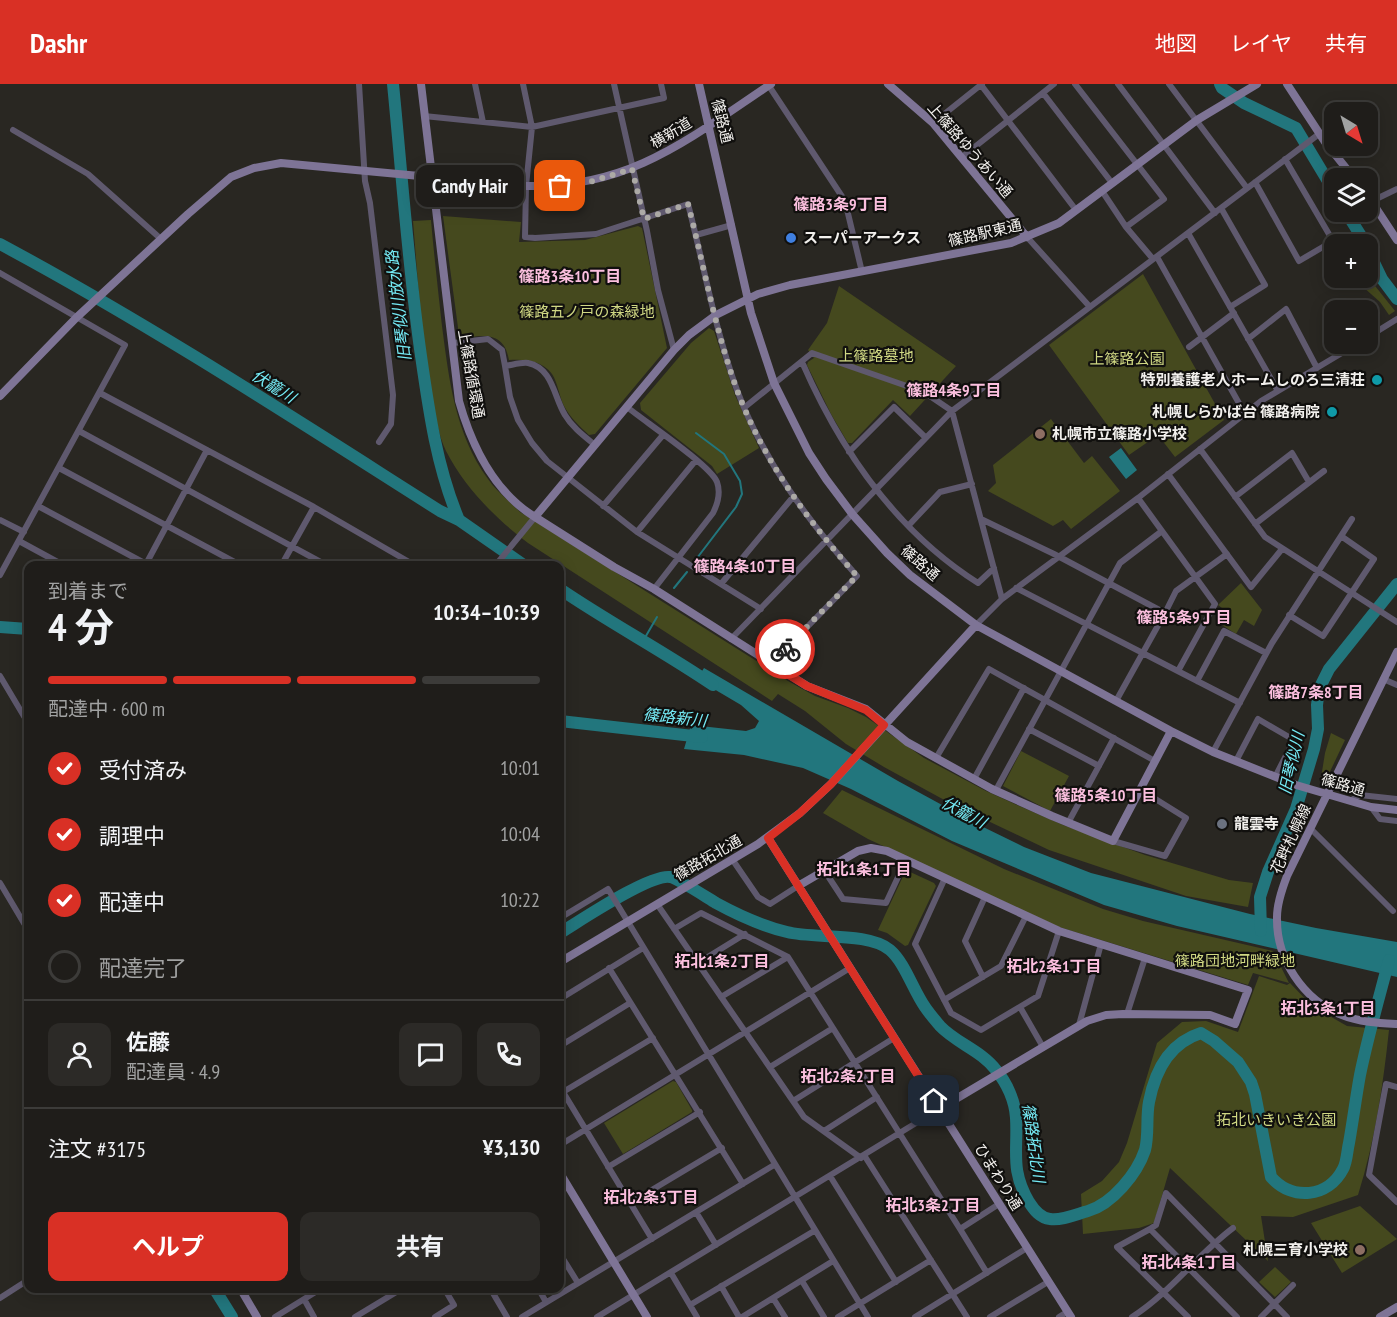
<!DOCTYPE html>
<html lang="ja">
<meta charset="utf-8">
<style>
body{margin:0;font-family:"PT Sans Narrow","Noto Sans JP",sans-serif;background:#2c2a27;color:#f1f3f6;height:100vh;display:flex;flex-direction:column;font-size:22px;white-space:nowrap}
*{box-sizing:border-box;margin:0}
p{font-size:20px;color:#a1a2a2}
.icon{flex:none;width:33px;height:33px;fill:none;stroke:currentColor;stroke-width:2;stroke-linecap:round;stroke-linejoin:round}
.map{position:relative;flex:1;overflow:hidden}
.panel{position:absolute;left:24px;top:477px;width:540px;height:732px;display:flex;flex-direction:column;background:#1f1d1a;border-radius:12px;box-shadow:0 3px 15px #0003,0 0 0 2px #3c3b39}
.panel>*{flex:none}
.needle{width:39px;rotate:142deg}
.tools{position:absolute;left:1324px;top:18px;display:grid;gap:12px}
.tools a{display:grid;place-items:center;width:54px;height:54px;border-radius:12px;background:#1f1d1a;box-shadow:0 3px 15px #0003,0 0 0 2px #3c3b39;font-size:30px}
.pin{position:absolute;display:grid;place-items:center;width:51px;height:51px;color:#fff;margin:-26px;border-radius:12px;box-shadow:0 3px 9px #0006}
.courier{position:absolute;display:grid;place-items:center;width:60px;height:60px;margin:-30px;border:4px solid #d93025;border-radius:50%;background:#fff;color:#222;box-shadow:0 2px 8px #0007}
.bubble{position:absolute;height:42px;border-radius:12px;background:#1f1d1a;box-shadow:0 3px 15px #0003,0 0 0 2px #3c3b39;font-size:20px;font-weight:700;line-height:42px;text-align:center}
.head em{font-style:normal;font-weight:700}
.head div{display:flex;flex-direction:column-reverse}
.head{display:flex;align-items:center;justify-content:space-between;height:102px;padding:0 24px}
h1{font-size:39px;font-weight:700;line-height:45px}
.bar{display:grid;grid-template-columns:repeat(4,1fr);gap:9px 6px;align-content:center;height:72px;padding:0 24px}
.bar i{height:8px;border-radius:4px;background:#3c3b39}
.bar .selected{background:#d93025}
.bar p{grid-column:span 4}
.line{display:flex;align-items:center;gap:15px;padding:0 24px;border-top:2px solid #3c3b39}
.line div{flex:1}
.round{display:grid;place-items:center;flex:none;width:63px;height:63px;border-radius:12px;background:#2c2a27}
ol{padding:0 24px;list-style:none}
li{display:flex;align-items:center;gap:18px;height:66px}
li p{margin-inline-start:auto}
li .icon{padding:6px;border-radius:50%;background:#d93025;color:#fff;stroke-width:4}
li:last-child{color:#a1a2a2}
li i{width:33px;height:33px;border:3px solid #3c3b39;border-radius:50%}
.button{display:flex;gap:12px;margin-top:auto;padding:12px 24px}
.button a{flex:1;height:69px;border-radius:12px;background:#d93025;color:#fff;font-size:24px;font-weight:700;line-height:69px;text-align:center}
.button a+a{background:#2c2a27;color:#f1f3f6}
header{display:flex;align-items:center;gap:36px;box-sizing:border-box;height:84px;padding:0 30px;background:#d93025;color:#fff}
header strong{font-size:28px}
nav{display:flex;gap:33px;margin-inline-start:auto;font-size:21px}
.map>svg:first-child{display:block}
</style>
<header>
<strong>Dashr</strong>
<nav><a>地図</a><a>レイヤ</a><a>共有</a></nav>
</header>
<div class="map">
<svg width="1397" height="1233" viewBox="0 0 1397 1233">
<rect width="100%" height="100%" fill="#292722"/>
<path fill="#45491e" d="M443,132l78,6 -2,20 66,-2 53,-14 4,2 25,120 -72,86 -6,1c-10,-9 -19,-18 -25,-29 -5,-10 -6,-23 -12,-32 -10,-14 -28,-15 -43,-14 -5,-29 -25,-25 -48,-22l-2,-3z
M431,136c3,35 7,70 11,106 7,53 13,108 46,153 8,12 21,22 32,33l268,169 27,15 33,12 18,9 58,41 62,33 31,14 46,20 82,30 84,25 24,3 -5,24 -62,-11 -137,-46 -101,-48 -64,-35 -38,-23 -41,-33 -27,-17 -6,7 -244,-158c-32,-24 -63,-55 -82,-92 -8,-16 -10,-35 -14,-53 -11,-58 -14,-118 -19,-177z
M1143,190l81,146 -49,37 -17,-22 -29,20 -80,-110z
M1368,193l27,34 -6,4 -9,-13 -27,-24z
M839,202l117,80 -46,50 -17,-16 -41,43h-4l-17,-29 -24,-49 1,-3 6,-4 -6,-8 19,-27z
M709,244l5,3 21,64 24,53 -42,26 -5,-8 -71,-56 -1,-7 51,-60z
M1051,335l33,44 8,-7 28,35 -49,38 -8,-9 -10,6 -65,-35 8,-8 -3,-18z
M1241,499l21,27 -8,16 -10,-6 -8,14 -14,-9 8,-11 -12,-9z
M1331,649l14,7 -20,42 -4,-4 4,-25z
M1021,667l48,25 -19,35 -47,-25z
M842,706l162,79 99,40 40,12 130,30 16,32 -36,-10 -5,12 -189,-58 -191,-88 -45,-26z
M908,787l26,12 2,3 -28,59 -3,1 -18,-13 -9,-3 27,-58z
M1259,892l28,9 3,-2 22,23 35,20 42,4c-6,56 -14,111 -31,165l-65,22 -32,-1 7,45 -98,-93 -16,55 -15,5 -56,6 -2,-40 21,-13 17,-19 8,-19 30,-100 25,-21 24,-1 32,11z
M673,997l3,1 16,28v2l-69,42 -19,-31z
M1360,1122l37,33 -55,34 -31,-50z
M1275,1183l16,15 -16,15 -16,-15z"/>
<path fill="#22767d" d="M1121,364l16,22 -11,9 -17,-22z
M704,584l194,113 79,43 47,23 67,26 159,41 66,14 81,14v35l-220,-51 -73,-21 -152,-64 -101,-52 -48,-21 -59,-13 -60,-6 7,-24 55,6 9,-3 4,-7 -18,-16 -44,-26z"/>
<g fill="none" stroke-linecap="round" stroke-linejoin="round">
<path stroke="#22767d" stroke-width="2" d="M694,478l42,-55 6,-13 -2,-13 -16,-27 -28,-21
M674,504l13,-16
M643,557l14,-24"/>
<path stroke="#22767d" stroke-width="12" d="M393,0c9,91 15,182 28,272 8,56 16,112 38,164
M1220,0l2,4 22,15 52,25 39,65
M1346,128l20,32
M0,160c151,81 295,175 440,267l19,9 66,46
M1368,166l14,29 15,20
M560,505c50,34 103,62 153,96
M0,543l28,2
M560,637l142,16
M1261,847l-1,-34 8,-25 28,-63 18,-60 4,-20 -1,-24 2,-16 10,-20 68,-85
M560,849c20,-12 89,-59 110,-56 9,2 36,20 46,26 22,12 46,23 71,29 27,7 82,0 103,18 15,13 23,40 35,57 4,6 10,13 15,19 16,17 42,25 56,44 11,13 19,31 20,48 2,33 -6,52 13,84 5,8 11,16 21,17 11,2 27,-5 38,-8 24,-7 49,-37 57,-61 4,-15 1,-33 4,-48 6,-31 20,-59 52,-69l13,8 24,21 13,20 4,12 16,83c21,24 57,21 72,-8 4,-7 4,-18 6,-26 4,-23 7,-46 11,-68 8,-39 19,-77 29,-115
M214,1204l18,29"/>
<path stroke="#5f596e" stroke-width="6" d="M359,0l6,97 5,22 23,192 -2,29 -12,18
M475,0l8,38
M523,0l9,43 -6,59 -1,51 10,1 61,-4 92,-30c16,62 27,126 49,186 26,70 71,131 120,186l-86,88
M614,0l33,147 11,59 16,60
M1075,0l89,115 -38,28
M1118,0l97,129
M1169,0l78,104
M981,1l95,125
M769,2l76,115 17,71
M1043,9l69,90
M424,32l108,11 132,-29 -3,-14
M933,39l49,-39
M13,46l75,44 73,65
M962,73l92,-73
M1255,98l44,79 34,-20 -48,-82
M1102,107l24,36 27,32
M1372,117l25,-12
M1221,124l44,77 -35,22
M1188,149l90,158
M696,151l36,-10
M1027,153l63,70
M1157,173l88,157
M0,189l125,72 -125,230
M1368,253l29,-18
M1248,255l38,-30 31,59
M453,259l35,-4 14,11 3,16c7,-1 17,-4 23,-3 25,5 26,35 37,52 7,12 19,21 30,30
M1189,263l45,-34
M802,278c38,87 94,169 176,221l16,-15
M505,282l5,31 8,23 14,23 15,18 90,71 124,77
M100,309l214,114 102,59
M627,323c17,14 83,58 90,75 4,11 1,21 -4,31l-59,76
M745,323l67,-54 112,39 28,19 50,188
M79,347l249,135
M1200,365l65,88 132,85
M849,368l45,-45 32,31
M59,384l183,98
M1168,390l83,113 31,-38
M1235,413l57,-44 17,29
M1138,414l77,106 -37,67
M38,422l112,60
M603,422l60,-71
M981,435l73,35 111,59 -49,88
M0,436l24,12
M1255,440l69,-53
M909,441l31,-33 32,-8
M637,448l59,-72
M19,457l46,25
M145,482l62,-116
M281,482l33,-59
M495,482l40,-49
M721,500l72,-87
M1016,504l224,115
M1165,529l11,-22 51,-37
M1289,531l34,21 51,-77 -33,-23
M976,541l26,-26 136,-101 123,-97 96,-57
M731,555l221,-228 367,-277
M0,592l28,47
M1383,595l14,6
M1197,597l27,-50 42,22
M1029,645l70,37
M1213,668l59,-109 80,-124
M936,674l53,-89 166,92
M1236,677l22,-42 36,21 -19,37
M974,695l50,-91
M996,706l124,-227 42,-32
M1350,717l10,-6 37,4
M1371,723l9,12 17,2
M1068,739l46,-85
M1310,744l83,83
M1113,757l52,15 21,-38 -45,-28
M732,775l26,38 12,7 28,-18
M824,786l19,29 43,4 20,-43
M945,794l-30,66 36,69 30,17 57,-34 21,-65
M0,799l28,47
M657,820l147,213 57,41
M560,834l48,-29 260,428
M674,845l27,-16 87,44 172,272 39,-25
M698,879l47,-29
M609,884l134,216
M983,893l-18,-36 20,-44
M721,913l67,-40
M560,915l83,-51
M944,916l57,-34 25,-50
M1020,923l23,40
M1127,930l18,-56
M1079,941l22,-81
M560,962l70,-43
M770,983l63,-39
M560,1003l92,152
M1397,1003l-11,-3 -17,91 28,27
M563,1008l90,-54
M793,1017l101,-63
M824,1047l53,-34
M560,1061l290,-177
M864,1071l103,162
M608,1083l92,-55
M830,1092l66,106
M630,1119l92,-55
M696,1128l20,33
M960,1145l27,44
M1150,1145l-33,18 71,70
M560,1170l18,29
M671,1189l26,44
M802,1197l22,36
M721,1202l18,31
M490,1204l17,29
M538,1204l8,14
M244,1211l11,-7
M0,1214l28,-18
M773,1214l12,19
M304,1215l10,18
M690,1221l124,-74
M275,1233l47,-29
M355,1233l48,-29
M435,1233l19,-12 -10,-17
M522,1233l252,-152
M597,1233l342,-208
M742,1233l91,-56
M838,1233l93,-57
M915,1233l112,-69
M990,1233l58,-35
M1059,1233l8,-5
M1132,1233c38,-24 65,-62 101,-89
M1237,1233l-87,-88 6,-4 10,-32 121,124
M1261,1233l32,-32"/>
<path stroke="#7e7496" stroke-width="8" d="M421,0l38,317c13,46 35,91 76,116l139,-167 15,-15 27,-20 42,-21 32,-9 221,-42 48,-20 138,-103 60,-36
M699,0l52,229 23,70 35,70 17,26 27,36 34,38 23,22 66,50 195,106 42,21 83,33 75,22 26,3
M888,0l45,39 94,114
M1287,0l38,58 29,36
M1368,112l29,44
M0,312l76,-78 112,-104 43,-37 23,-9 27,-5 245,23c104,3 164,-48 245,-102
M535,433l79,50 40,22 153,97 59,23 41,33 85,47 60,27 61,25 58,-110
M1397,568l-110,224c-5,13 -10,27 -10,41 -1,42 26,83 65,98 17,7 37,8 55,9
M768,754l303,479
M798,802l60,-35 13,-3 16,3 172,80 189,59 -13,34 -25,-9 -87,-1 -17,1 -19,6 -148,88
M560,878l198,-118 42,-31 31,-29 145,-159
M560,1089l87,144
M240,1204l17,29
M1380,1233l17,-10"/>
</g>
<g fill="none" stroke-linecap="round" stroke-linejoin="round">
<path stroke="#acaaa6" stroke-width="6" stroke-dasharray="0 10.8" d="M560,102l26,-3 46,-14 12,50 44,-15c16,62 27,126 49,186 26,70 71,131 120,186l-72,73"/>
<path stroke="#d93025" stroke-width="8" d="M785,565l-14,15 36,22 59,24 18,15 -53,59 -31,29 -32,25 166,263"/>
</g>
<circle fill="#3f7fe0" stroke="#11100e" stroke-width="2" cx="791" cy="154" r="6"/>
<g fill="#0f9aa8" stroke="#11100e" stroke-width="2">
<circle cx="1377" cy="296" r="6"/>
<circle cx="1332" cy="328" r="6"/>
</g>
<g fill="#8d6e63" stroke="#11100e" stroke-width="2">
<circle cx="1040" cy="350" r="6"/>
<circle cx="1360" cy="1166" r="6"/>
</g>
<circle fill="#6b7280" stroke="#11100e" stroke-width="2" cx="1222" cy="740" r="6"/>
<g text-anchor="middle" stroke-width="4.5" stroke-linejoin="round" paint-order="stroke">
<g font-size="15" fill="#f2f0ed" stroke="#11100e">
<text transform="translate(722 37) rotate(76)" y="5">篠路通</text>
<text transform="translate(671 49) rotate(-31)" y="5">横新道</text>
<text transform="translate(970 66) rotate(49)" y="5">上篠路ゆうあい通</text>
<text transform="translate(985 149) rotate(-13)" y="5">篠路駅東通</text>
<text transform="translate(471 290) rotate(80)" y="5">上篠路循環通</text>
<text transform="translate(920 479) rotate(41)" y="5">篠路通</text>
<text transform="translate(1343 701) rotate(16)" y="5">篠路通</text>
<text transform="translate(1291 755) rotate(-65)" y="5">花畔札幌線</text>
<text transform="translate(708 774) rotate(-30)" y="5">篠路拓北通</text>
<text transform="translate(998 1093) rotate(58)" y="5">ひまわり通</text>
</g>
<g font-size="15" font-weight="bold" fill="#f2f0ed" stroke="#11100e" text-anchor="start">
<text x="803" y="159">スーパーアークス</text>
<text x="1365" y="301" text-anchor="end">特別養護老人ホームしのろ三清荘</text>
<text x="1320" y="333" text-anchor="end">札幌しらかば台 篠路病院</text>
<text x="1052" y="355">札幌市立篠路小学校</text>
<text x="1234" y="745">龍雲寺</text>
<text x="1348" y="1171" text-anchor="end">札幌三育小学校</text>
</g>
<g font-size="15" fill="#d0d883" stroke="#11100e">
<text x="587" y="233">篠路五ノ戸の森緑地</text>
<text x="876" y="277">上篠路墓地</text>
<text x="1127" y="280">上篠路公園</text>
<text x="1235" y="882">篠路団地河畔緑地</text>
<text x="1276" y="1041">拓北いきいき公園</text>
</g>
<g font-size="16" font-weight="bold" fill="#fbbfde" stroke="#11100e">
<text x="841" y="126">篠路3条9丁目</text>
<text x="570" y="198">篠路3条10丁目</text>
<text x="954" y="312">篠路4条9丁目</text>
<text x="745" y="488">篠路4条10丁目</text>
<text x="1184" y="539">篠路5条9丁目</text>
<text x="1316" y="614">篠路7条8丁目</text>
<text x="1106" y="717">篠路5条10丁目</text>
<text x="864" y="791">拓北1条1丁目</text>
<text x="722" y="883">拓北1条2丁目</text>
<text x="1054" y="888">拓北2条1丁目</text>
<text x="1328" y="930">拓北3条1丁目</text>
<text x="848" y="998">拓北2条2丁目</text>
<text x="651" y="1119">拓北2条3丁目</text>
<text x="933" y="1127">拓北3条2丁目</text>
<text x="1189" y="1184">拓北4条1丁目</text>
</g>
<g font-size="16" font-style="italic" fill="#75ebf6" stroke="#11100e">
<text transform="translate(398 222) rotate(-97)" y="6">旧琴似川放水路</text>
<text transform="translate(274 302) rotate(32)" y="6">伏籠川</text>
<text transform="translate(675 633) rotate(6)" y="6">篠路新川</text>
<text transform="translate(1291 679) rotate(-77)" y="6">旧琴似川</text>
<text transform="translate(964 728) rotate(28)" y="6">伏籠川</text>
<text transform="translate(1034 1059) rotate(82)" y="6">篠路拓北川</text>
</g>
</g>
</svg>
<div class="tools">
<a><svg class="needle" viewBox="-14 -14 28 28"><path d="M0-13l5 13h-10z" fill="#e53935"/><path d="M0 13l5-13h-10z" fill="#a1a2a2"/></svg></a>
<a><svg class="icon" aria-label="layers" viewBox="0 0 24 24"><path d="M12 4l9 5-9 5-9-5zM3 14l9 5 9-5"/></svg></a>
<a>+</a>
<a>−</a>
</div>
<div class="pin" style="left:560px;top:102px;background:#ea580c"><svg class="icon" aria-label="bag" viewBox="0 0 24 24"><path d="M5 8h14l-1 12H6zM9 8a3 3 0 0 1 6 0"/></svg></div>
<div class="pin" style="left:934px;top:1017px;background:#1f2937"><svg class="icon" aria-label="home" viewBox="0 0 24 24"><path d="M3 11l9-7 9 7M6 9v11h12V9"/></svg></div>
<div class="courier" style="left:785px;top:565px"><svg class="icon" aria-label="bike" viewBox="0 0 24 24"><circle cx="6" cy="16" r="4"/><circle cx="18" cy="16" r="4"/><path d="M6 16l4-8h5l3 8M10 8l3 8H6M13 5h3"/></svg></div>
<div class="bubble" style="left:416px;top:81px;width:108px">Candy Hair</div>
<section class="panel">
<div class="head"><div><h1>4 分</h1><p>到着まで</p></div><em>10:34–10:39</em></div>
<div class="bar"><i class="selected"></i><i class="selected"></i><i class="selected"></i><i></i><p>配達中 · 600 m</p></div>
<ol>
<li><svg class="icon" aria-label="check" viewBox="0 0 24 24"><path d="M5 12l5 5 9-10"/></svg>受付済み<p>10:01</p></li>
<li><svg class="icon" aria-label="check" viewBox="0 0 24 24"><path d="M5 12l5 5 9-10"/></svg>調理中<p>10:04</p></li>
<li><svg class="icon" aria-label="check" viewBox="0 0 24 24"><path d="M5 12l5 5 9-10"/></svg>配達中<p>10:22</p></li>
<li><i></i>配達完了</li>
</ol>
<div class="line" style="height:108px"><a class="round"><svg class="icon" aria-label="person" viewBox="0 0 24 24"><circle cx="12" cy="8" r="4"/><path d="M4 21q1-7 8-7t8 7"/></svg></a><div><b>佐藤</b><p>配達員 · 4.9</p></div><a class="round"><svg class="icon" aria-label="chat" viewBox="0 0 24 24"><path d="M4 5h16v11H9l-5 4z"/></svg></a><a class="round"><svg class="icon" aria-label="phone" viewBox="0 0 24 24"><path d="M5 4h4l2 5-3 2q2 4 5 5l2-3 5 2v4C11 20 4 13 5 4z"/></svg></a></div>
<div class="line" style="height:78px"><div>注文 #3175</div><b>¥3,130</b></div>
<div class="button"><a>ヘルプ</a><a>共有</a></div>
</section>
</div>
